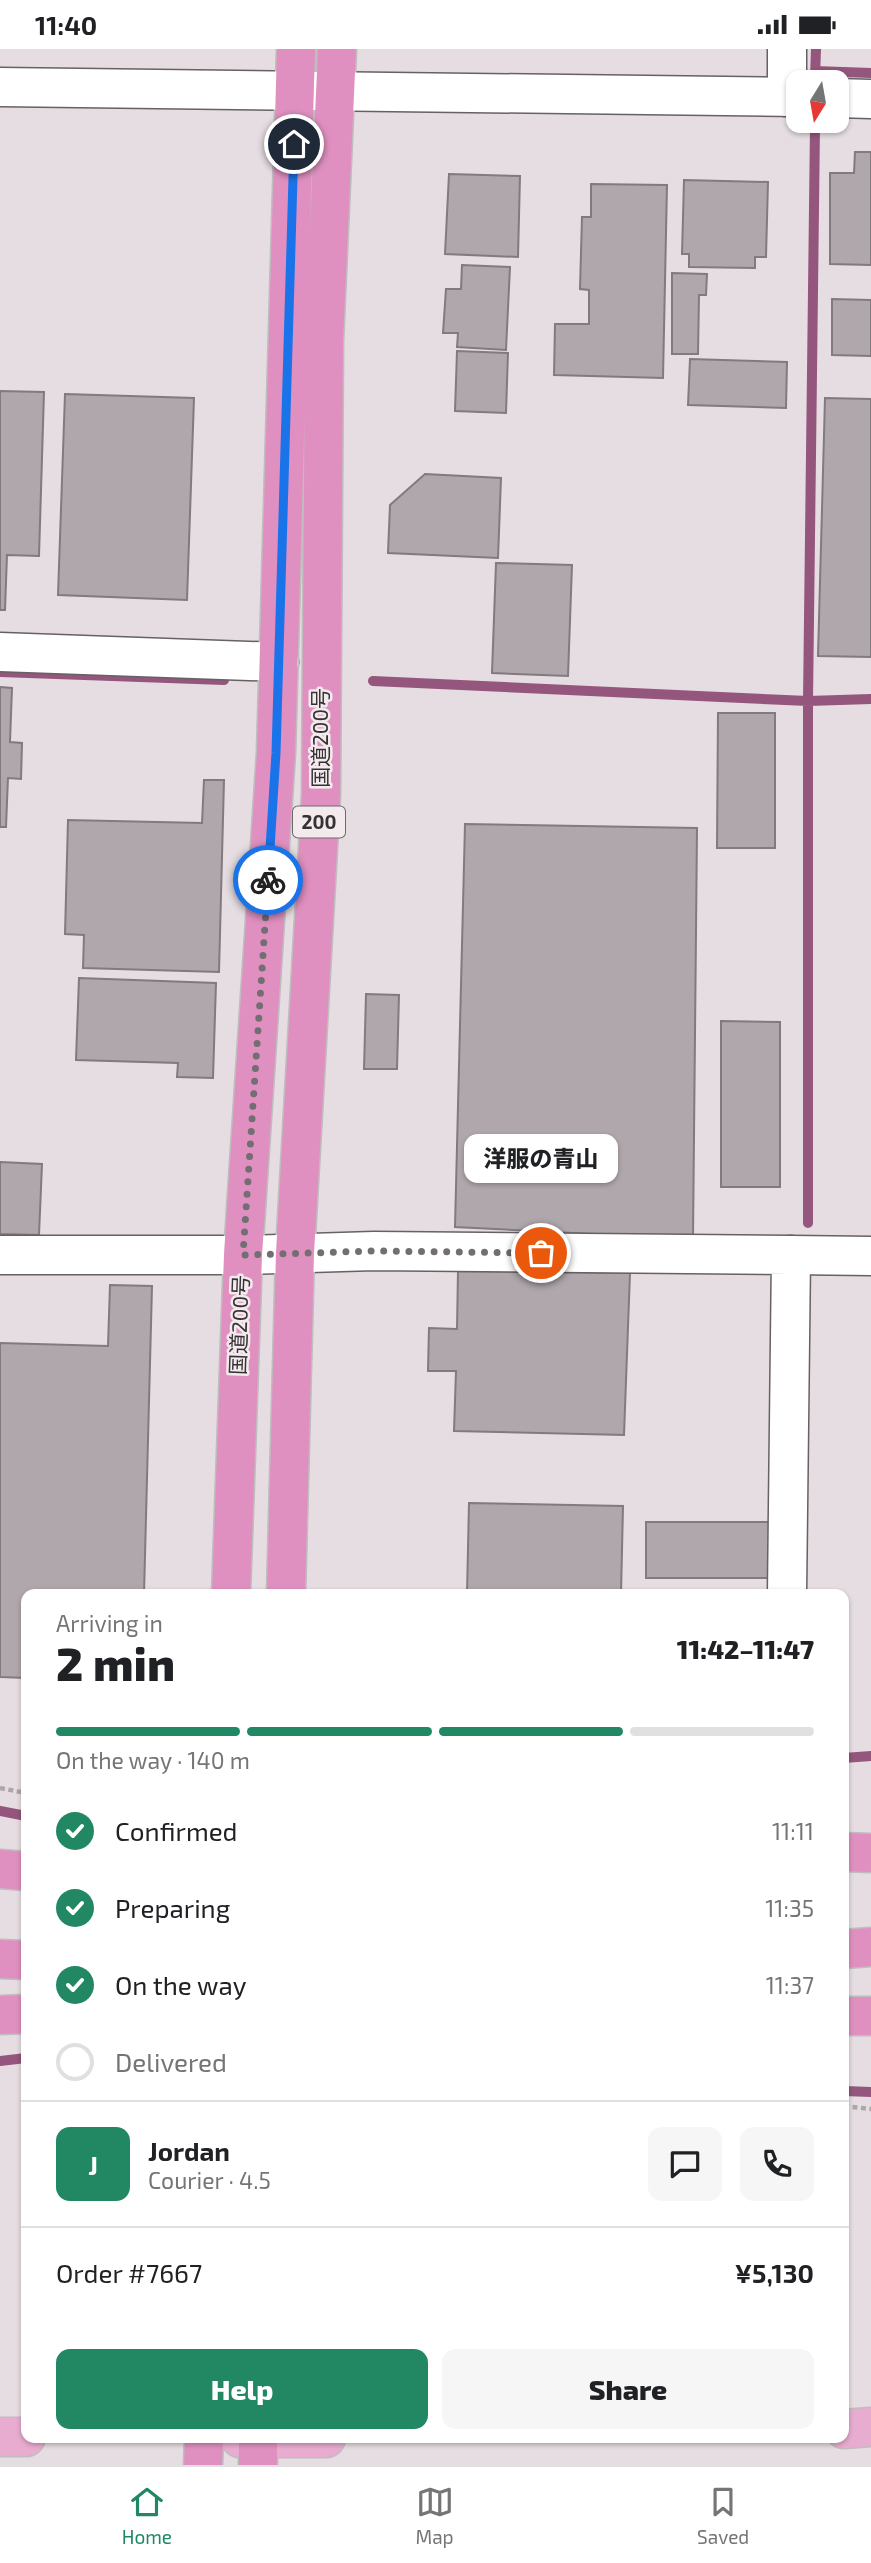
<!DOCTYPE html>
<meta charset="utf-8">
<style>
body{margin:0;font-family:"Exo 2","Noto Sans JP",sans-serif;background:#f6f6f6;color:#202124;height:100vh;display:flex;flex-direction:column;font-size:26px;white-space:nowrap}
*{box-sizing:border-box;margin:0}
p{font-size:23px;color:#757577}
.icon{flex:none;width:38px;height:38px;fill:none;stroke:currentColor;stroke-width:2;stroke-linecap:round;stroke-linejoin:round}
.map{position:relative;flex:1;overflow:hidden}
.drawer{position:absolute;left:21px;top:1540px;width:828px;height:854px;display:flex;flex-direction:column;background:#fff;border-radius:14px;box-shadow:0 2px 5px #0004}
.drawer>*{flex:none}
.needle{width:46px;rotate:191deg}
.controls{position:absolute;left:786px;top:21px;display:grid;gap:14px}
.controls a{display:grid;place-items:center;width:63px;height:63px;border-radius:14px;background:#fff;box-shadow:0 2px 5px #0004;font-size:35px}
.pin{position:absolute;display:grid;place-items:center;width:60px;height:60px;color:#fff;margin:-30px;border:4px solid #fff;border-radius:50%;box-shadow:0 2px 7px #0007}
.courier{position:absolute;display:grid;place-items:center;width:70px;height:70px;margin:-35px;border:5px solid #1a73e8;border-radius:50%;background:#fff;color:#222;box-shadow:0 2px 9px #0007}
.bubble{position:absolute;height:49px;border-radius:14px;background:#fff;box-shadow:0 2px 5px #0004;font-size:23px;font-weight:800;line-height:49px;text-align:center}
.head em{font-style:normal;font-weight:800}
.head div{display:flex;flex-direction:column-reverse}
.head{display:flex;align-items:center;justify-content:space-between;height:119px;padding:0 35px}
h1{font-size:46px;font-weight:800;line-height:52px}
.bar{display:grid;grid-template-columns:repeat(4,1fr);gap:10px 7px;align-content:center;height:84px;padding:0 35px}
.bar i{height:9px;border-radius:5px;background:#e0e0e0}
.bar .selected{background:#228864}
.bar p{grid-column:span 4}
.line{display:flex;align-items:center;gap:18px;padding:0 35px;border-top:2px solid #e0e0e0}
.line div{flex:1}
.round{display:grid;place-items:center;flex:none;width:74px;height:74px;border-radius:14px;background:#f6f6f6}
ol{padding:0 35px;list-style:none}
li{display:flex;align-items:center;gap:21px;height:77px}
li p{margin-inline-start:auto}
li .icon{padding:7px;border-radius:50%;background:#228864;color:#fff;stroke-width:4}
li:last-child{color:#757577}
li i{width:38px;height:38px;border:4px solid #e0e0e0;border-radius:50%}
.primary-button{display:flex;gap:14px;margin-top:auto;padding:14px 35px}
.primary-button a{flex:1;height:80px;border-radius:14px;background:#228864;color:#fff;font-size:28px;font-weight:800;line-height:80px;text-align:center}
.primary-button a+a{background:#f6f6f6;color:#202124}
.status{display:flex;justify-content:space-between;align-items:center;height:49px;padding:0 35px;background:#fff;direction:ltr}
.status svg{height:19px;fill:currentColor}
.menu{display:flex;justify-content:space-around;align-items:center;height:98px;border-top:2px solid #e0e0e0;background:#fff;font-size:19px;color:#757577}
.menu a{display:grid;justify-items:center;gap:4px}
.menu .selected{color:#228864}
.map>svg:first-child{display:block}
</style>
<div class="status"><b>11:40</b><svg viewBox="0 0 49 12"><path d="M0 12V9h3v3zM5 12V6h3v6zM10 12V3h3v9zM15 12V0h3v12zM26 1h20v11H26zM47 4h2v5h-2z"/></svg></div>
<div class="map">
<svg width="871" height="2416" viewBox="0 0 871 2416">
<rect width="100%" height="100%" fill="#e5dde1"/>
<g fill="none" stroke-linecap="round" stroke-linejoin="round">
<path stroke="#94567c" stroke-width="10" d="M815,22l56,2
M815,28l1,-28
M0,623l224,8
M373,632l435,20 7,-575
M808,1174v-522l63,-2
M844,1709l27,-2
M0,1762l26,5
M0,2012l26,-3
M844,2042l27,1"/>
</g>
<path fill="#afa7ac" stroke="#817a7e" stroke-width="2" d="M855,103h16v113l-41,-1v-91h24z
M449,125l71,2 -2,81 -73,-3z
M684,131l84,2 -2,75h-11v11l-66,-1v-13h-7z
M591,135l76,1 -4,193 -109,-3 1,-51h34v-34l-9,-1 2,-72h9z
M462,216l48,2 -4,83 -49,-3 1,-14h-15l3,-44h15z
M672,224l35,1 -1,21h-7l-1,59h-26z
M832,250l39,1v56l-39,-1z
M457,302l51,2 -2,60 -51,-2z
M690,310l97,3 -1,46 -98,-3z
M0,342l44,1 -5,164 -32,-1 -2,55h-5z
M65,345l129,4 -7,202 -129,-5z
M825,349l46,1v258l-53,-1z
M425,425l76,4 -3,80 -110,-5 2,-48z
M496,514l76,2 -4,111 -76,-3z
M0,638l12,1 -2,54 12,1 -1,36 -13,-1 -2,49h-6z
M718,664h57v135h-58z
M204,731h20l-5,192 -136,-4 1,-33 -19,-1 3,-114 134,3z
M465,775l232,4 -4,411 -238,-12z
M79,929l137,5 -3,95 -36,-1 1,-14 -102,-3z
M366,945l33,1 -2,74h-33z
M721,972l59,1v165h-59z
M0,1113l42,2 -3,71 -39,-1z
M458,1222l172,2 -6,162 -170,-4 2,-60h-28l1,-43 28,1z
M110,1236l42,1 -8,308h-118v84l-26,-1v-334l108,3z
M469,1454l154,3 -2,88h-154z
M646,1473h133v56h-133z"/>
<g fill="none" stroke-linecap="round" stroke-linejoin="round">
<g stroke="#676064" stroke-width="41">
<path id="minor" d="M787,48v-48
M0,603l279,10
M0,1206h243l131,-4 417,4 -4,339"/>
</g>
<g stroke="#676064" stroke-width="41">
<path id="tertiary" d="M0,38l798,10
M836,49l35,1
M791,1206l80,1"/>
</g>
<g stroke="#bfbdbe" stroke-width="41">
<path id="primary" d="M844,2380l27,-2
M0,2388h26
M240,2389h86"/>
</g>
<g stroke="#bfbdbe" stroke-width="41">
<path id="trunk" d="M231,1545l12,-339 33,-502 20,-704
M286,1545l9,-341 26,-458 3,-455 13,-291
M844,1803l27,1
M0,1820l26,2
M844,1900l27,-2
M0,1910l26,1
M0,1966l26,-1
M844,1967h27
M203,2416l1,-27
M258,2416v-27"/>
</g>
<path stroke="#ada7aa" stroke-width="4.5" stroke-dasharray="5 3.5" stroke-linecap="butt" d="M0,1739l26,5
M844,2057l27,3"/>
<use href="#minor" stroke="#fff" stroke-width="38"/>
<use href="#tertiary" stroke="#fff" stroke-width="38"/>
<use href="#primary" stroke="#e8acd0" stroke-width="38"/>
<use href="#trunk" stroke="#e090c0" stroke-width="38"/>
</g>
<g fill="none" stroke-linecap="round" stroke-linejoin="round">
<path stroke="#736e71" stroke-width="7" stroke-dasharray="0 12.6" d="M268,831l-25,375 131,-4 167,2"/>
<path stroke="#1a73e8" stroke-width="9" d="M268,831l8,-127 18,-609"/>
</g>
<g text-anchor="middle" stroke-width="5" stroke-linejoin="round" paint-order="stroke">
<rect fill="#f3eaee" stroke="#6f696c" stroke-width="2" x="293" y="757.5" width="52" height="31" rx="5"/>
<g font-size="19" font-weight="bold" fill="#363234">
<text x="319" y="780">200</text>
</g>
<g font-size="21" fill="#363234" stroke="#f3eaee">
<text transform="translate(321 689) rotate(-90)" y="7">国道200号</text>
<text transform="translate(240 1276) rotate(-88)" y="7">国道200号</text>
</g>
</g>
</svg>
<div class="controls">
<a><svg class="needle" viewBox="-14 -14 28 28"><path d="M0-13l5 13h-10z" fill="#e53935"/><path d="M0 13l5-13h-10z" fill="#757577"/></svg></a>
</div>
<div class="pin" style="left:541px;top:1204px;background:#ea580c"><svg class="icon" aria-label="bag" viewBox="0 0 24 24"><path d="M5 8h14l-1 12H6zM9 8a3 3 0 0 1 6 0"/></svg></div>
<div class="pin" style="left:294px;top:95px;background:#1f2937"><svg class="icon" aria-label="home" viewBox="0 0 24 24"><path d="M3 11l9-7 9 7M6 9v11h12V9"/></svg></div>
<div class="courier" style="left:268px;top:831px"><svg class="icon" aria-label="bike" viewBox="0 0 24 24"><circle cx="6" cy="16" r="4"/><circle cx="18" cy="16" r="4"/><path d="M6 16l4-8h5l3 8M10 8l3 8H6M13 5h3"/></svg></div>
<div class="bubble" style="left:464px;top:1085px;width:154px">洋服の青山</div>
<section class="drawer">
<div class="head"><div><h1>2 min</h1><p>Arriving in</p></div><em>11:42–11:47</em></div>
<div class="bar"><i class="selected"></i><i class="selected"></i><i class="selected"></i><i></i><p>On the way · 140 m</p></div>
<ol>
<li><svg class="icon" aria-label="check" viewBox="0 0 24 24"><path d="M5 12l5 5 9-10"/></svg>Confirmed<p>11:11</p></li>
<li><svg class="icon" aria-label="check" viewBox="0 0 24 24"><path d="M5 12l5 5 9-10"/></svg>Preparing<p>11:35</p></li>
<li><svg class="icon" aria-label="check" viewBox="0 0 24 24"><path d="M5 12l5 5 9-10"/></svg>On the way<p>11:37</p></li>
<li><i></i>Delivered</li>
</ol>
<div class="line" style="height:126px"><b class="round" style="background:#228864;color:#fff">J</b><div><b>Jordan</b><p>Courier · 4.5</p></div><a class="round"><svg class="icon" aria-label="chat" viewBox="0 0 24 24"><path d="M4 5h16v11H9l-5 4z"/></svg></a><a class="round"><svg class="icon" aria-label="phone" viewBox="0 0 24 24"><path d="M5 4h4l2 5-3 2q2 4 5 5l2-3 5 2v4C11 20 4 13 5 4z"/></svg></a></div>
<div class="line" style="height:91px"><div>Order #7667</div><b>¥5,130</b></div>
<div class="primary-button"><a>Help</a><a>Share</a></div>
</section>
</div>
<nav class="menu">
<a class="selected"><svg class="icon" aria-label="home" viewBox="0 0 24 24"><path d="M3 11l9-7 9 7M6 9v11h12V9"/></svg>Home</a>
<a><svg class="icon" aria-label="map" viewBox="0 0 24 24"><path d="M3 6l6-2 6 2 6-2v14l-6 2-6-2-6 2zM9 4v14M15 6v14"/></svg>Map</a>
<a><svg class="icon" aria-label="saved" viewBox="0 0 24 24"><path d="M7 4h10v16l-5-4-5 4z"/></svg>Saved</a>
</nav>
